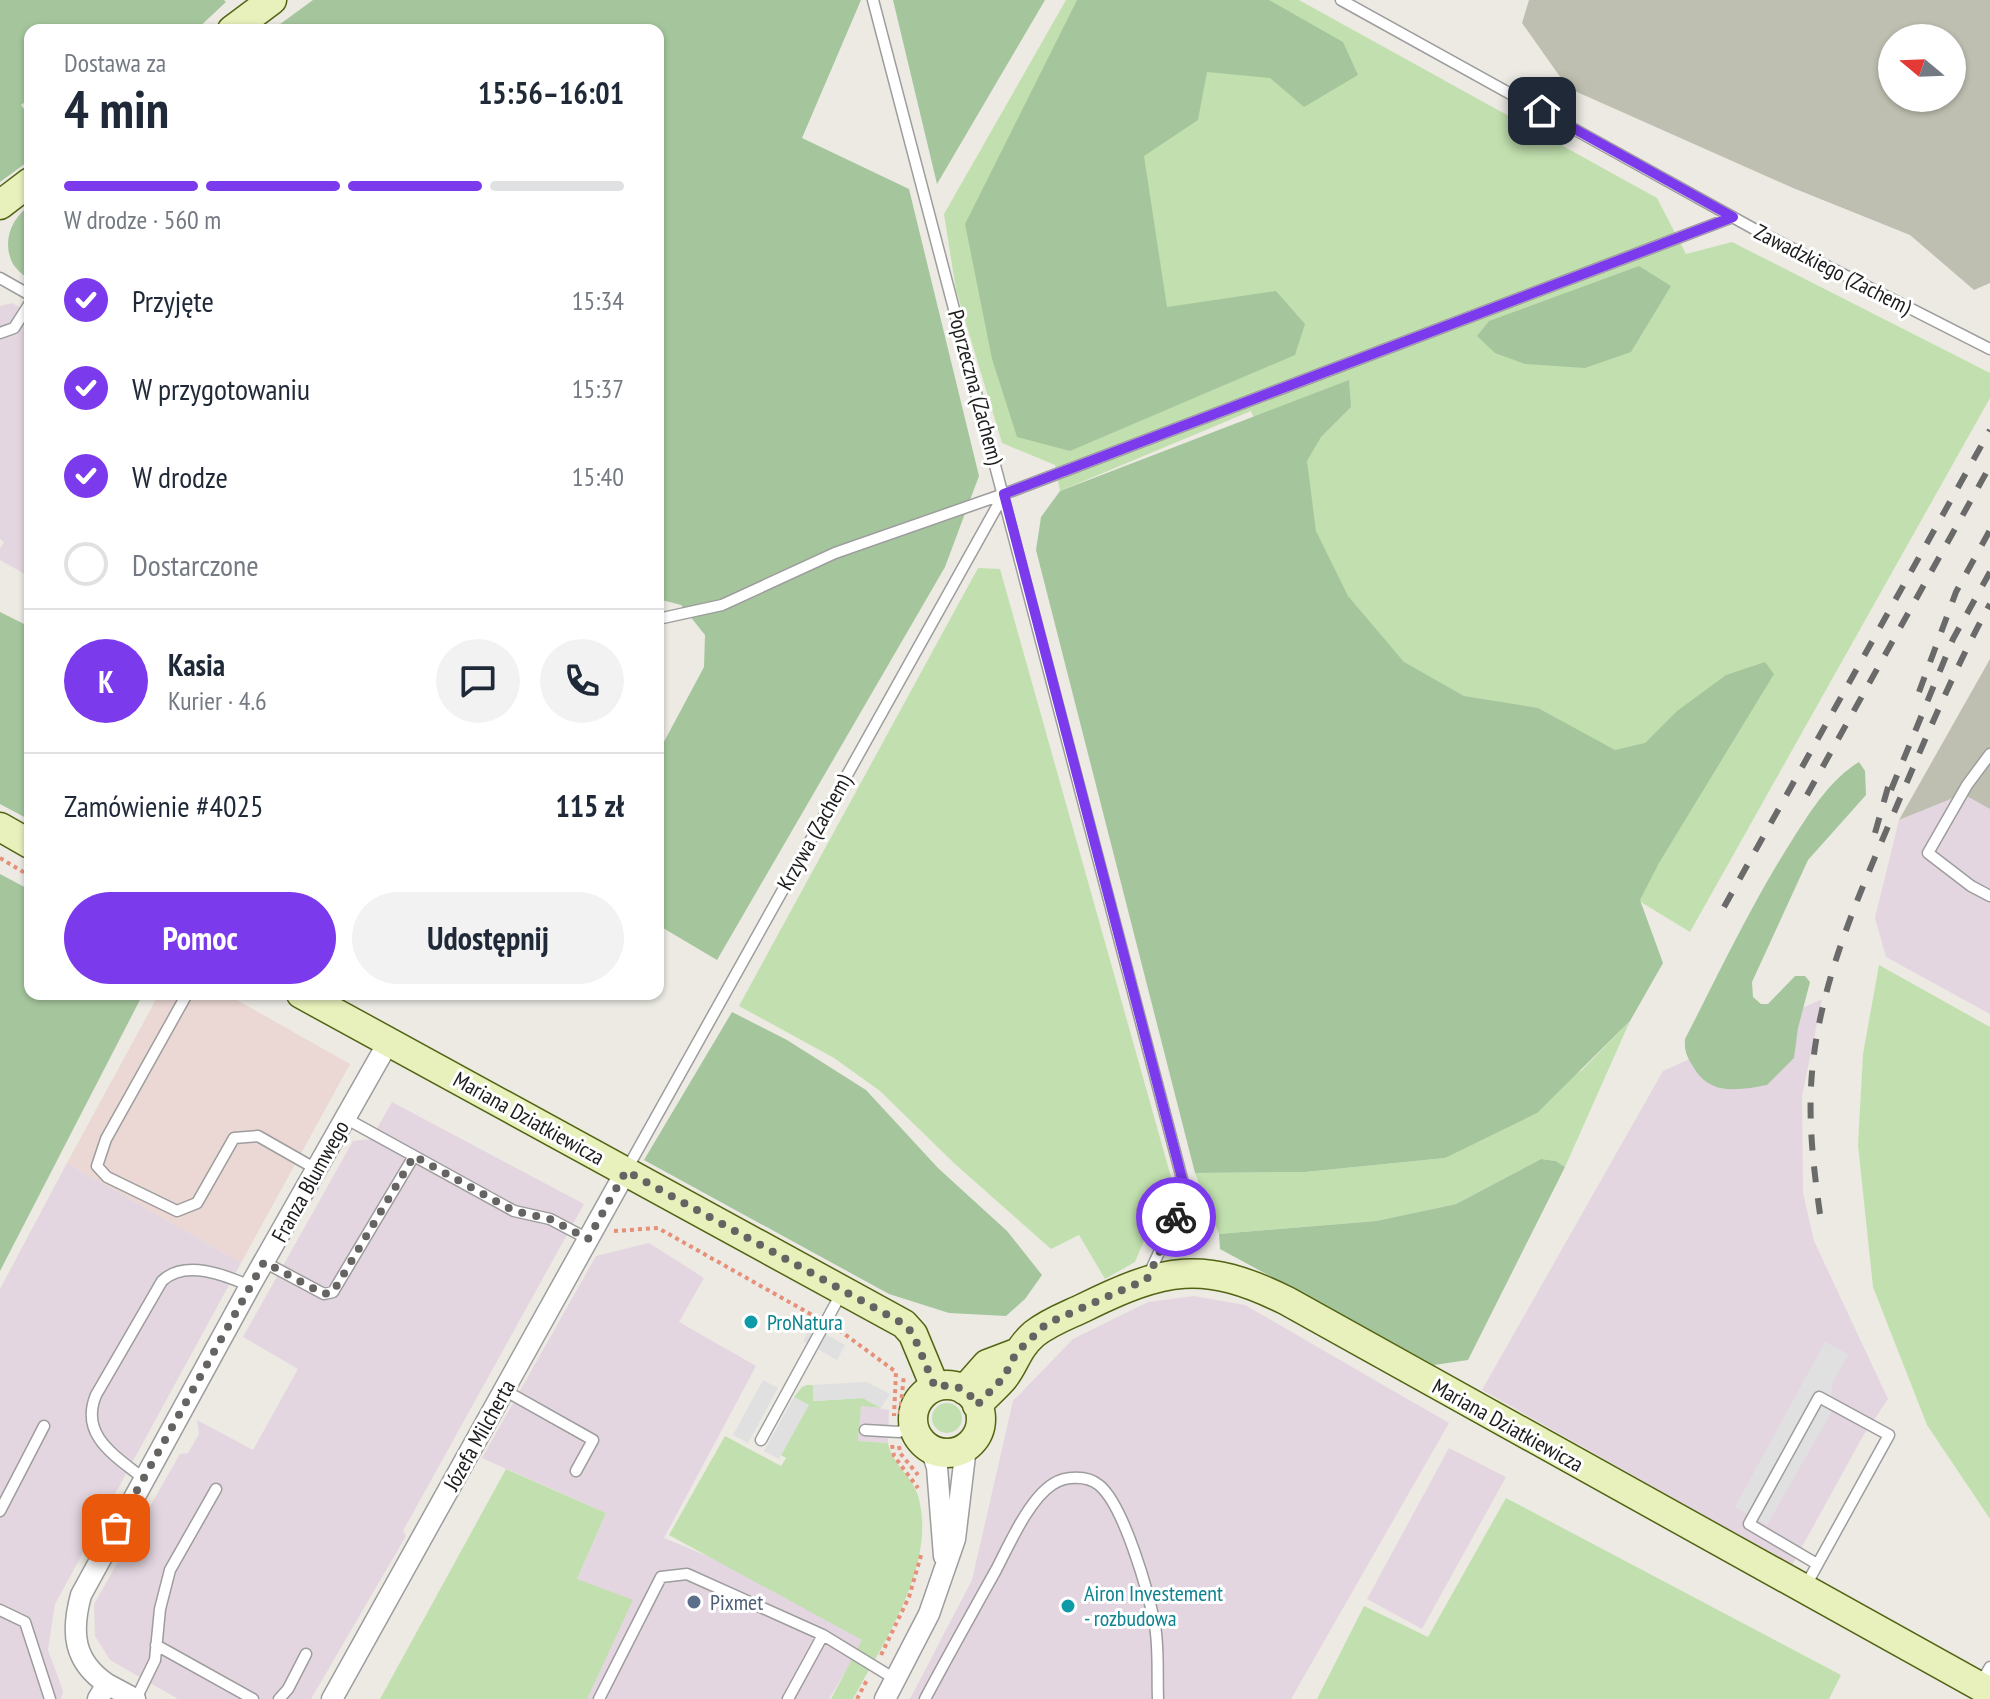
<!DOCTYPE html>
<html lang="pl">
<meta charset="utf-8">
<style>
body{margin:0;font-family:"PT Sans Narrow",sans-serif;background:#f2f2f3;color:#1f2937;height:100vh;display:flex;flex-direction:column;font-size:30px;white-space:nowrap}
*{box-sizing:border-box;margin:0}
p{font-size:26px;color:#747a83}
.icon{flex:none;width:44px;height:44px;fill:none;stroke:currentColor;stroke-width:2;stroke-linecap:round;stroke-linejoin:round}
.map{position:relative;flex:1;overflow:hidden}
.side{position:absolute;left:24px;top:24px;width:640px;height:976px;display:flex;flex-direction:column;background:#fff;border-radius:16px;box-shadow:0 2px 6px #0004}
.side>*{flex:none}
.needle{width:52px;rotate:289deg}
.tools{position:absolute;left:1878px;top:24px;display:grid;gap:16px}
.tools a{display:grid;place-items:center;width:88px;height:88px;border-radius:50%;background:#fff;box-shadow:0 2px 6px #0004;font-size:40px}
.pin{position:absolute;display:grid;place-items:center;width:68px;height:68px;color:#fff;margin:-34px;border-radius:16px;box-shadow:0 4px 12px #0006}
.courier{position:absolute;display:grid;place-items:center;width:80px;height:80px;margin:-40px;border:6px solid #7c3aed;border-radius:50%;background:#fff;color:#222;box-shadow:0 2px 10px #0007}
.head em{font-style:normal;font-weight:700}
.head div{display:flex;flex-direction:column-reverse}
.head{display:flex;align-items:center;justify-content:space-between;height:136px;padding:0 40px}
h1{font-size:52px;font-weight:700;line-height:60px}
.bar{display:grid;grid-template-columns:repeat(4,1fr);gap:12px 8px;align-content:center;height:96px;padding:0 40px}
.bar i{height:10px;border-radius:6px;background:#e0e1e3}
.bar .current{background:#7c3aed}
.bar p{grid-column:span 4}
.line{display:flex;align-items:center;gap:20px;padding:0 40px;border-top:2px solid #e0e1e3}
.line div{flex:1}
.round{display:grid;place-items:center;flex:none;width:84px;height:84px;border-radius:42px;background:#f2f2f3}
ol{padding:0 40px;list-style:none}
li{display:flex;align-items:center;gap:24px;height:88px}
li p{margin-inline-start:auto}
li .icon{padding:8px;border-radius:50%;background:#7c3aed;color:#fff;stroke-width:4}
li:last-child{color:#747a83}
li i{width:44px;height:44px;border:4px solid #e0e1e3;border-radius:50%}
.button{display:flex;gap:16px;margin-top:auto;padding:16px 40px}
.button a{flex:1;height:92px;border-radius:48px;background:#7c3aed;color:#fff;font-size:32px;font-weight:700;line-height:92px;text-align:center}
.button a+a{background:#f2f2f3;color:#1f2937}
.map>svg:first-child{display:block}
</style>
<div class="map">
<svg width="1990" height="1699" viewBox="0 0 1990 1699">
<rect width="100%" height="100%" fill="#eceae3"/>
<path fill="#ebd7d4" d="M159,994h67l124,70 -109,199 -174,-100z"/>
<path fill="#e4d6e0" d="M12,303l18,10v264l-30,-17v-11l4,-7 -4,-3v-233z
M1963,794l27,15v205l-104,-57 -11,-39 24,-98z
M1822,999l-20,97 1,97 11,48 74,158 -25,37 -71,129 -310,-175 181,-319z
M392,1102l192,102 -181,327 3,5 -95,163h-133l-68,-39 -15,-24 -1,-32 86,-150 8,-1 11,-19 -2,-14 56,30 45,-81 -55,-32 110,-196 18,-2z
M67,1163l174,100 -186,341 -7,46 15,41 -2,8h-61v-410z
M649,1243l55,35 -25,44 77,44 -92,172 209,87 -44,74h-291l39,-120 29,-66 -124,-55 114,-202z
M1194,1296l51,9 204,118 -158,276h-381l62,-119 41,-179 60,-62 75,-37z
M860,1405l29,5 -1,33 -30,-2z
M1449,1448l57,29 -84,152 -55,-30z"/>
<path fill="#bebfb0" fill-rule="evenodd" d="M1529,0h461v283l-16,7 -64,-55 -117,-47 -225,-100 -46,-65zM1892,38h60v60h-60z
M1990,659v150l-27,-15 -64,26z"/>
<path fill="#c2e0af" d="M1066,0h233l358,198 29,56 46,-12 258,131v25l-300,534 -300,-183 -139,-338 -191,80 -5,-26 -53,-22 -46,-153 -12,-76z
M978,568l22,1 171,608 -36,85 -30,17 -26,-44 -28,14 -96,-85 -75,-73 -46,-33 -95,-52z
M1879,965l111,62v492l-63,-94 -54,-138 -15,-142 5,-91z
M1630,1021l-65,146 -9,-6 -15,-2 -85,45 -80,17 -157,13 -24,-61 110,-1 140,-14 137,-88z
M807,1385h6l1,16 49,-3 18,10 -20,-2 -3,35 30,2c4,22 24,32 30,53 20,67 -35,147 -65,203h-22l31,-59 -193,-105 56,-99 56,30 5,-8 -5,-3 27,-50 -14,-8 8,-10z
M932 1418a15 15 0 1 1 30 0a15 15 0 1 1-30 0Z
M506,1469l100,44 -29,66 56,21 -46,99h-207z
M1506,1498l335,177 -12,24h-512l47,-93 64,31z"/>
<path fill="#a5c69d" d="M0,0h224l2,2 -30,28h-66l-3,-5 -6,5h-91v68l-9,7 9,12v43l-30,22z
M313,0h548l-59,138 107,51 70,287 -34,91 -228,393 -59,-35v-172l46,-86 1,-32 -24,-30 -23,-6v-569h-386z
M893,0h152l-108,184z
M1077,0h192l74,42 15,33 -54,32 -34,-29 -63,-6 -9,48 -54,36 23,151 109,-16 29,33 -10,31 -225,96 -53,-14 -25,-78 -27,-135z
M30,205v76c-6,-6 -15,-12 -18,-19 -10,-22 0,-44 18,-57z
M1639,266l32,20 -40,66 -46,16 -60,-4 -30,-11 -18,-17 12,-15z
M1349,380l2,27 -30,30 -14,24 9,70 32,65 56,66 60,34 74,12 77,42 30,-7 32,-32 49,-36 39,-13 9,12 -115,189 -19,37 23,63 -33,58 -93,92 -92,45 -140,14 -110,1 -159,-623 5,-33 19,-26z
M0,612l30,15v193l-30,-16z
M1859,762l6,9 1,24 -58,65 -56,122 1,15 8,7h7l27,-28h10l5,6 -12,46 -4,30 -27,27c-27,5 -57,11 -73,-17 -7,-11 -10,-17 -9,-29 35,-68 68,-138 109,-202 18,-28 37,-58 65,-75z
M0,874l30,16v104h113l-143,277z
M732,1012l55,28 79,50 72,78 69,63 35,44 -17,24 -19,17 -57,-3 -60,-19 -245,-134z
M1541,1159l15,2 9,6 -97,193 -34,5 -214,-116 -1,-15 157,-13 80,-17z"/>
<path fill="#e0e0e0" d="M811,1326l34,19 -8,15 -34,-19z
M1825,1342l23,12 -16,30 -1,29 -64,112 -32,-18z
M763,1380l15,8 -30,55 -15,-8z
M867,1382l23,12 -9,14 -18,-10 -50,3v-16z
M794,1397l15,8 -30,54 -15,-8z"/>
<g fill="none" stroke-linecap="round" stroke-linejoin="round">
<g stroke="#9d9d9d" stroke-width="13">
<path id="lane" d="M873,0l313,1194 -37,80
M1341,0l415,230 234,119
M0,278l30,17
M0,333l14,-5 16,-25
M658,619l64,-14 113,-52 169,-59 729,-277
M1990,754l-23,31 -39,68 43,33 19,10
M187,994l-81,145 -9,27 10,11 70,34 20,-8 37,-65 24,-2 58,33
M345,1118l169,93 36,8 38,20
M627,1169l377,-675
M264,1262l60,32 9,-2 81,-136
M504,1390l89,50 -17,31
M865,1430l34,2 14,-8
M761,1440l81,-148
M144,1479c-28,-23 -65,-43 -48,-84l66,-114c23,-22 63,-6 88,5
M0,1511l44,-85
M1805,1587l84,-152 -70,-38 -70,127 68,40
M0,1610l25,12 25,77
M156,1645l97,54
M1980,1684l10,-17
M136,1699l19,-39 5,-51 10,-39 46,-81
M279,1699l9,-10 18,-35
M599,1699l62,-122 26,-3 136,61 72,44
M788,1699l35,-64
M925,1699c23,-43 47,-86 71,-129 13,-25 33,-71 57,-86 12,-8 34,-9 46,1 25,20 50,109 56,141 4,23 2,49 3,73"/>
</g>
<g stroke="#9d9d9d" stroke-width="23">
<path id="street" d="M931,1449l6,18 7,89
M107,1684l28,15
M98,1699l9,-15c-34,-23 -36,-52 -26,-89l169,-309 139,-245
M332,1699l294,-528
M885,1699l44,-85 26,-75 11,-92"/>
</g>
<g stroke="#526412" stroke-width="31">
<path id="secondary" d="M232,30l40,-30
M0,205l30,-23
M0,827l30,17
M301,994l603,330 9,10 22,53
M913 1419a34 34 0 1 1 68 0a34 34 0 1 1-68 0Z
M964,1390l23,-26 29,-11
M977,1405c8,-8 18,-17 26,-26 13,-16 13,-29 31,-45 15,-12 32,-18 49,-26 81,-40 120,-49 204,-7l703,391"/>
</g>
<path stroke="#e79079" stroke-width="4" stroke-dasharray="4 4" stroke-linecap="butt" d="M0,858l30,18
M614,1231l44,-3 156,88
M839,1330l57,42 -2,44
M900,1414l4,-39
M892,1445l2,11 24,32
M899,1446l1,7 18,22
M881,1655l28,-58 13,-45
M857,1699l10,-19"/>
<use href="#lane" stroke="#fff" stroke-width="10"/>
<use href="#street" stroke="#fff" stroke-width="20"/>
<use href="#secondary" stroke="#e8f0bc" stroke-width="28"/>
<path stroke="#6a6a6a" stroke-width="6" stroke-dasharray="16 16" stroke-linecap="butt" d="M1919,692l37,-100 34,-62
M1891,790l62,-151 37,-67
M1807,795l183,-329
M1875,833l15,-53
M1724,907l266,-477
M1820,1214c-6,-43 -11,-84 -9,-127 5,-100 49,-194 87,-284 29,-68 57,-135 92,-199"/>
</g>
<g fill="none" stroke-linecap="round" stroke-linejoin="round">
<path stroke="#656462" stroke-width="8" stroke-dasharray="0 14.4" d="M116,1528l148,-266 60,32 9,-2 81,-136 100,55 36,8 38,20 38,-68 278,153 9,10 22,53c20,-4 32,1 42,18l27,-28 12,-24 30,-29 101,-45 29,-62"/>
<path stroke="#7c3aed" stroke-width="10" d="M1176,1217l10,-23 -182,-700 729,-277 -191,-106"/>
</g>
<g fill="#0f9aa8" stroke="#fff" stroke-width="3">
<circle cx="751" cy="1322" r="8"/>
<circle cx="1068" cy="1606" r="8"/>
</g>
<circle fill="#5c6f8a" stroke="#fff" stroke-width="3" cx="694" cy="1602" r="8"/>
<g text-anchor="middle" stroke-width="6" stroke-linejoin="round" paint-order="stroke">
<g font-size="22" fill="#1c1c1c" stroke="#fff">
<text transform="translate(1833 269) rotate(27)" y="8">Zawadzkiego (Zachem)</text>
<text transform="translate(976 387) rotate(75)" y="8">Poprzeczna (Zachem)</text>
<text transform="translate(814 832) rotate(-61)" y="8">Krzywa (Zachem)</text>
<text transform="translate(529 1118) rotate(29)" y="8">Mariana Dziatkiewicza</text>
<text transform="translate(310 1181) rotate(-61)" y="8">Franza Blumwego</text>
<text transform="translate(1508 1425) rotate(29)" y="8">Mariana Dziatkiewicza</text>
<text transform="translate(479 1435) rotate(-61)" y="8">Józefa Milcherta</text>
</g>
<g font-size="22" fill="#0d838f" stroke="#fff" text-anchor="start">
<text x="767" y="1330">ProNatura</text>
<text x="1084" y="1601">Airon Investement<tspan x="1084" dy="25">- rozbudowa</tspan></text>
</g>
<g font-size="22" fill="#4e5e75" stroke="#fff" text-anchor="start">
<text x="710" y="1610">Pixmet</text>
</g>
</g>
</svg>
<div class="tools">
<a><svg class="needle" viewBox="-14 -14 28 28"><path d="M0-13l5 13h-10z" fill="#e53935"/><path d="M0 13l5-13h-10z" fill="#747a83"/></svg></a>
</div>
<div class="pin" style="left:116px;top:1528px;background:#ea580c"><svg class="icon" aria-label="bag" viewBox="0 0 24 24"><path d="M5 8h14l-1 12H6zM9 8a3 3 0 0 1 6 0"/></svg></div>
<div class="pin" style="left:1542px;top:111px;background:#1f2937"><svg class="icon" aria-label="home" viewBox="0 0 24 24"><path d="M3 11l9-7 9 7M6 9v11h12V9"/></svg></div>
<div class="courier" style="left:1176px;top:1217px"><svg class="icon" aria-label="bike" viewBox="0 0 24 24"><circle cx="6" cy="16" r="4"/><circle cx="18" cy="16" r="4"/><path d="M6 16l4-8h5l3 8M10 8l3 8H6M13 5h3"/></svg></div>
<section class="side">
<div class="head"><div><h1>4 min</h1><p>Dostawa za</p></div><em>15:56–16:01</em></div>
<div class="bar"><i class="current"></i><i class="current"></i><i class="current"></i><i></i><p>W drodze · 560 m</p></div>
<ol>
<li><svg class="icon" aria-label="check" viewBox="0 0 24 24"><path d="M5 12l5 5 9-10"/></svg>Przyjęte<p>15:34</p></li>
<li><svg class="icon" aria-label="check" viewBox="0 0 24 24"><path d="M5 12l5 5 9-10"/></svg>W przygotowaniu<p>15:37</p></li>
<li><svg class="icon" aria-label="check" viewBox="0 0 24 24"><path d="M5 12l5 5 9-10"/></svg>W drodze<p>15:40</p></li>
<li><i></i>Dostarczone</li>
</ol>
<div class="line" style="height:144px"><b class="round" style="background:#7c3aed;color:#fff">K</b><div><b>Kasia</b><p>Kurier · 4.6</p></div><a class="round"><svg class="icon" aria-label="chat" viewBox="0 0 24 24"><path d="M4 5h16v11H9l-5 4z"/></svg></a><a class="round"><svg class="icon" aria-label="phone" viewBox="0 0 24 24"><path d="M5 4h4l2 5-3 2q2 4 5 5l2-3 5 2v4C11 20 4 13 5 4z"/></svg></a></div>
<div class="line" style="height:104px"><div>Zamówienie #4025</div><b>115 zł</b></div>
<div class="button"><a>Pomoc</a><a>Udostępnij</a></div>
</section>
</div>
